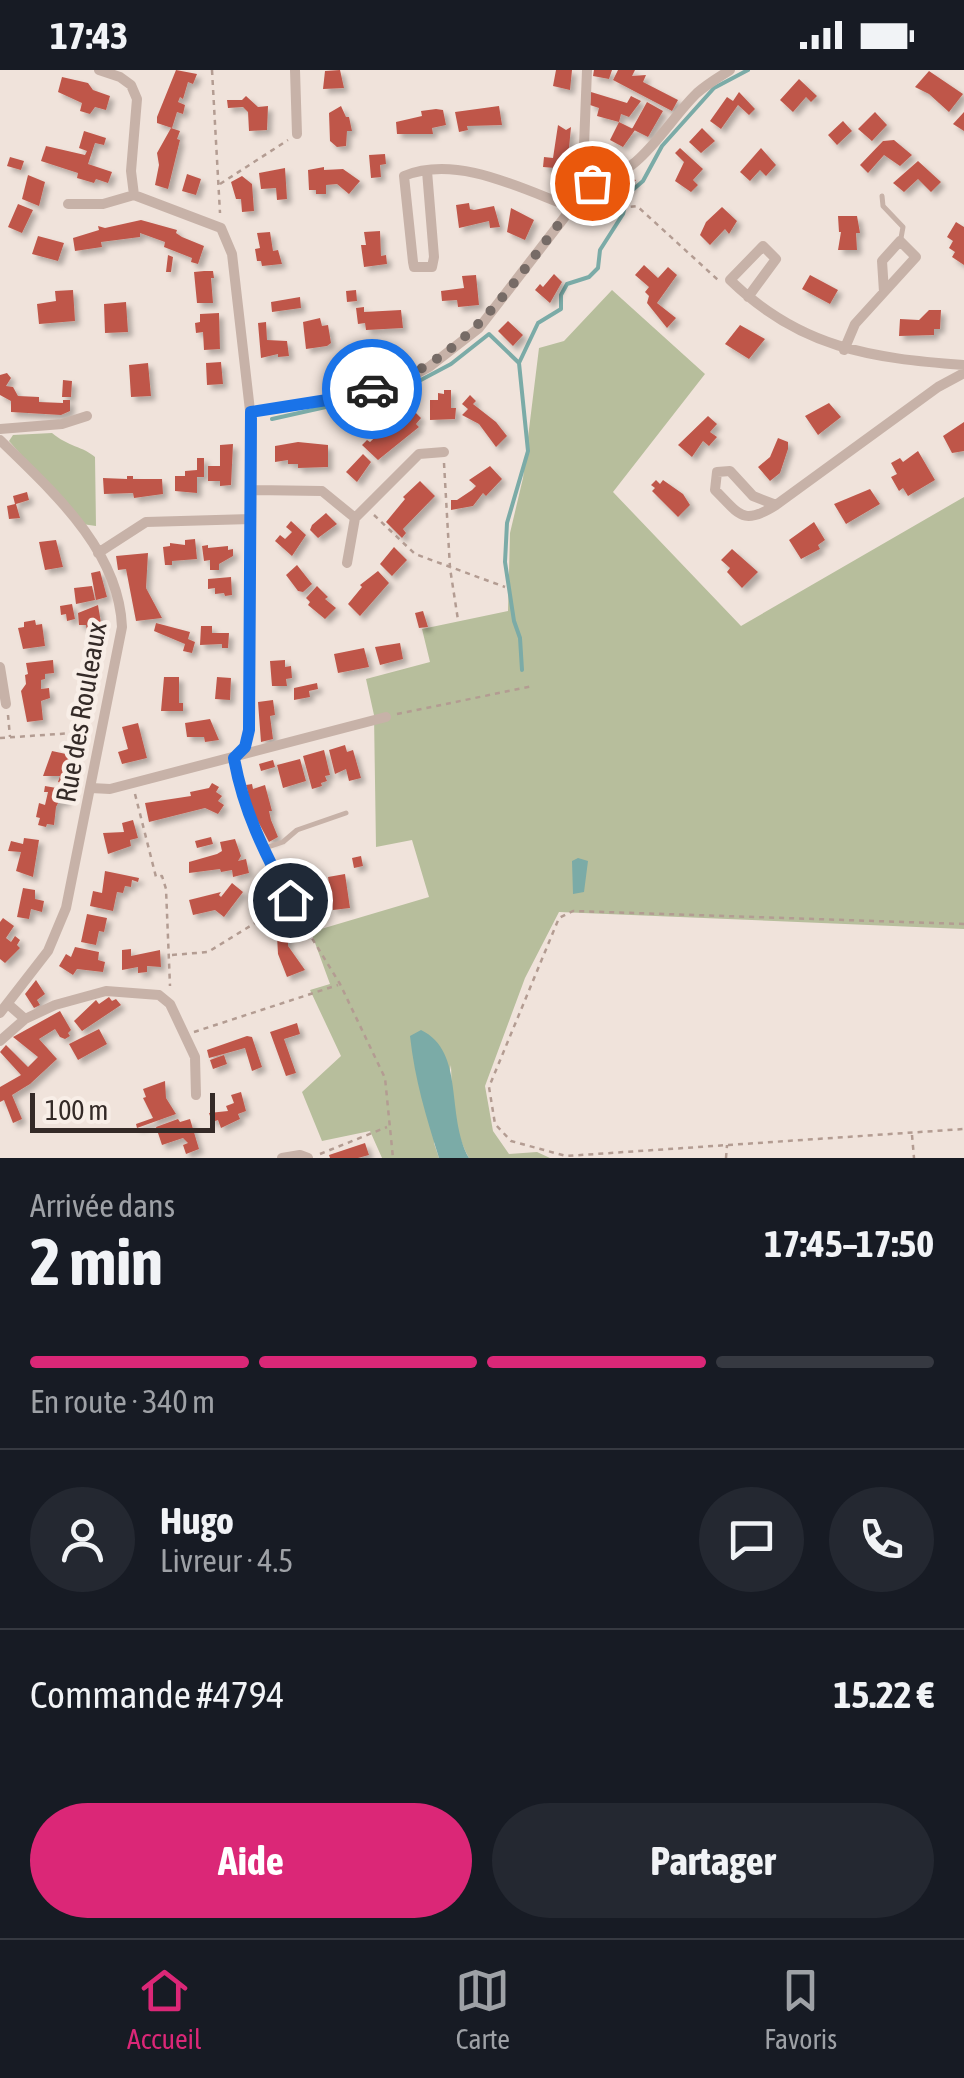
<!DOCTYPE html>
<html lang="fr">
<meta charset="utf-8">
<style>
body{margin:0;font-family:"Asap Condensed",sans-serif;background:#242831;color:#f1f3f6;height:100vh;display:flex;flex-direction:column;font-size:38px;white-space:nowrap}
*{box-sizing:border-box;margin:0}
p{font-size:32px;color:#9ea1a6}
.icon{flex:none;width:55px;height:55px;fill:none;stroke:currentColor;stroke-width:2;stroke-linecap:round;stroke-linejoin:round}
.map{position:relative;height:1088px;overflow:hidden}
.drawer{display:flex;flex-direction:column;background:#171b24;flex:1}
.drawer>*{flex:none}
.scale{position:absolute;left:30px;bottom:25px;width:185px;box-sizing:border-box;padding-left:10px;border:5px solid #342a27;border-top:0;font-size:28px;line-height:35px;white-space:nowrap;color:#342a27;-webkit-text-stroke:8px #f8eee7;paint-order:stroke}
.pin{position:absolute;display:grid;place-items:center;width:85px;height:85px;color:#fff;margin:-42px;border:5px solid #fff;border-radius:50%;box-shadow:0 2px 10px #0007}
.courier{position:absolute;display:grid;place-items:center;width:100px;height:100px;margin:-50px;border:8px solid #1a73e8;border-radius:50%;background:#fff;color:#222;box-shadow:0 2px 12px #0007}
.headline em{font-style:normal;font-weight:700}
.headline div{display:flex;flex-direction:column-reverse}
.headline{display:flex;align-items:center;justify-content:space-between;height:170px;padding:0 30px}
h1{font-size:65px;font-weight:700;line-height:75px}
.bar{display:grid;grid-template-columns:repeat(4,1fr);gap:15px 10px;align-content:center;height:120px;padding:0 30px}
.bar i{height:12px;border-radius:8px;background:#363941}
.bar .current{background:#db2777}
.bar p{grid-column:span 4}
.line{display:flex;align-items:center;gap:25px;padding:0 30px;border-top:2px solid #363941}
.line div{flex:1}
.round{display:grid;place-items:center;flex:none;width:105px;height:105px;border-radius:52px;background:#242831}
.cta{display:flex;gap:20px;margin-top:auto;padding:20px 30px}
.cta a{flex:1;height:115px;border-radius:60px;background:#db2777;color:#fff;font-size:40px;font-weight:700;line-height:115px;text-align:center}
.cta a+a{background:#242831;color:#f1f3f6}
.status{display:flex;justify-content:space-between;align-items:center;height:70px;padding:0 50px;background:#171b24;direction:ltr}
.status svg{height:28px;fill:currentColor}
.tab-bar{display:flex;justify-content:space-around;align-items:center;height:140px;border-top:2px solid #363941;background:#171b24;font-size:28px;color:#9ea1a6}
.tab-bar a{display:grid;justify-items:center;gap:5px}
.tab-bar .current{color:#db2777}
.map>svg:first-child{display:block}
</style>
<div class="status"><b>17:43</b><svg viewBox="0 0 49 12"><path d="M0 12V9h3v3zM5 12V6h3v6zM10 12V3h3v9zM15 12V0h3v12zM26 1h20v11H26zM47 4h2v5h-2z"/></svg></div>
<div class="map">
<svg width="964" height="1088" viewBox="0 0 964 1088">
<defs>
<filter id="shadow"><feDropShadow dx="4.5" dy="4.5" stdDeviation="2.5" flood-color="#0004"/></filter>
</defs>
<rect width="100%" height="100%" fill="#f0e3db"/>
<path fill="#b7be9c" d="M612,220l93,84 -92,118 128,134 223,-129v432l-405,-17 -34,66 -40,108 8,45 16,23 28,-2 13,6h-81c-16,-29 -17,-61 -18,-93l-17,78 5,15h-57l-12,-27 -48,10 -20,-49 39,-36 -31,-66 20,-6 -19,-52 118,-35 -17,-57 -36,7 -2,-132 -8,-36 64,-17 -8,-33 86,-18 2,-78 13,-55 16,-130 25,-7z
M52,363c15,13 32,14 43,24l1,69 -14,-2 -73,-83 4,-6z"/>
<path fill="#7baba7" d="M578,788l10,3 -4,31 -11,2 -1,-33z
M421,960c45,22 24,85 48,128h-30c-13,-42 -24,-77 -29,-122z"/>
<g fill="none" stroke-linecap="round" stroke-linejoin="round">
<path stroke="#7baba7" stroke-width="4" d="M519,293l9,88 -21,72 -2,39 9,59 6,17 2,32
M272,349l130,-29 49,-26 38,-30 30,29 19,-40 23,-14v-14l6,-11 22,-7 9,-9 2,-18 23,-36 5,-20 15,-13 19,-35 52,-58 34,-18"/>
</g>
<path fill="#bf574a" filter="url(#shadow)" d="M176,0l21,4 -4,10 -5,-2 -5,17 -3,-2 -2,5 7,3 -2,9 -6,-2 -5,16 -15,-5v-6z
M340,0l4,18 -21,1 2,-18z
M556,0h16l-2,20 -17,-4z
M594,0h18l-3,9 -16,-3z
M618,0h17l-3,6 14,-1 -3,7 35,18 -6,11 -59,-31z
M929,1l34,23 -14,18 -20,-18 -14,-7z
M62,7l26,6 5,7 17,6 -4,14 -11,-3 -5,7 -10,-3 2,-8 -24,-11z
M799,9l18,17 -6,6 -5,-5 -13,15 -13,-12z
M591,22l36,11 4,-7 10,5 -12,16 -8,-3 -2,8 16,8 -12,17 -13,-7 9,-18 -22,-6 2,-8 -9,-3z
M739,22l16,17 -6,6 -11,-10 -17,24 -11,-8 17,-24 6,4z
M246,26l12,11 10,-1 -1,24 -18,1 -1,-19 -5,-5 -15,1 -1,-8h15z
M647,32l16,9 -15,26 -16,-8z
M341,36l5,11h3l3,14h-5l-1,15 -9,1 -7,-6 -1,-28z
M499,36l3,19 -35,1 1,4 -9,2 -4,-20z
M436,39l7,1 3,15 -14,3 1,6h-36l-1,-12 26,-6 -1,-5z
M875,42l12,13 -15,16 -14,-12z
M964,42v19l-11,-7z
M843,51l9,10 -15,14 -9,-10z
M558,55l8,5 5,-3 -4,42 -24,-2 1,-10 9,1z
M171,58l9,3 -3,8 3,1 -12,49 -13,-4 4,-20 -2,-12z
M702,58l13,13 -14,12 -12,-11z
M84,61l22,7 -2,7 -9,-2 -7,21 24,8 -4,11 -12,-4 -2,4 -10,-3 -7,-2 1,-5 -37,-12 5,-15 39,9 2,-4 -8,-3z
M894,70l18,15 -12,11 -16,-11 -16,18 -8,-8 23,-24z
M680,78l23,21 -10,11 5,5 -7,7 -16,-11 9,-19 -9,-9z
M761,78l15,17 -10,11 -6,-6 -10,11 -10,-9z
M385,84l1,10 -6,1 1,12 -10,1 -2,-23z
M10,87l14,4 -3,9 -14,-4z
M918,91l23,21 -10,10 -13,-13 -14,13 -11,-9z
M324,97v3l19,-1 17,12 -11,13 -12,-10 -11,1v9h-10v-4h-7l-1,-20z
M285,98l2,31 -10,1 -1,-12 -15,1 -2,-16z
M187,104l14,5 -5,16 -14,-4z
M28,105l17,7 -6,24 -17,-7z
M242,106l10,8 2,27 -12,1 -1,-13h-5l-5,-17z
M625,107l11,3 -8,11 -10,-4z
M469,133l1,6 4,1 20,-4 6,21 -10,1 -1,-7 -30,7 -3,-23z
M18,134l15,6 -11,23 -14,-6z
M722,137l15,14 -8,13 -4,-5 -15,16 -10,-10 6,-13z
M511,138l23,12 -9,20 -18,-8z
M838,146h19l3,17h-4l1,17h-19l3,-18h-2z
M141,150l36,10 -1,3 6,4 22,9 -6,18 -7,-2 1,-4 -28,-11 1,-5 -25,-9v4l-39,5 1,5 -27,4 -2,-13 26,-8 -1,-4 7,2z
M956,152l8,5v38l-12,-8 3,-5 -6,-4 4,-7 -6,-4z
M380,161l1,25 5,-1 1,9 -23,3 -3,-22h5l-2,-13z
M270,162l3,19 5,-1 4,14 -20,2 -1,-5h-4l-2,-12 5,-1 -3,-15z
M38,166l26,7 -6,18 -26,-7z
M168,185l5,2 -2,15h-5z
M644,195l14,13 10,-11 9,8 -20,28 19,15 -9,10 -20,-25 2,-7 -4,-4 4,-5 -14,-12z
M204,201h9l1,7h-3l2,25h-16l-3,-31z
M554,204l8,8 -12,21 -15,-13 5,-6 3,3z
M476,205l3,30 -21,2 -1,-7 -15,1 -1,-10 23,-3 -2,-12z
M810,205l28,15 -8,14 -28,-15z
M73,220l2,31 -36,3 -2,-20 19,-3 -1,-10z
M356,220l1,11 -10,1 -1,-11z
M300,227l1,11 -29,4 -1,-10z
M126,232l2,30 -23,1 -1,-29z
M364,237v5l37,-2 2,18 -37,2 -1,-7 -7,1 -2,-16z
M929,240h12l-1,19h-6v6l-35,1 1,-17 19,1z
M219,243l1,36 -16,1 -1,-18 -7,1 -1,-10 5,-1v-8z
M320,248l2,8 6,-1 3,18 -4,3 -21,3 -3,-27z
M508,251l15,14 -10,11 -15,-15z
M266,252l1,18 20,1 2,15 -11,1v-3l-17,4 -3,-35z
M740,255l25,14 -16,20 -24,-15z
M221,292l2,22 -16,1 -1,-22z
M148,293l3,33 -20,1 -2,-32z
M7,303l4,5 -5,8 7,1 5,9 21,1v5l24,1v-3h7v11l-9,4 -50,-3v-11l-11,-6v-20z
M63,310l9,1 -1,16h-9z
M444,320h7v18h5l-1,11 -25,1v-20h8v-7l6,1z
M470,325l6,6 -3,3 23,18 11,14 -11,11 -17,-23 -17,-9 6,-6 -6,-5z
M829,333l12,14 -23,18 -13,-19z
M414,341l7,7 -5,6 3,3 -41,33 -16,-15 5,-5 3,2 20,-19 4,4 9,-5z
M708,346l9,8 -7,8 7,5 -8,9 -6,-5 -11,16 -14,-12z
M964,352v29l-12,2 -9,-17z
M778,368l10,4v7l-8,24 -10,8 -12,-14 12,-10z
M298,372l30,3v22l-30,1v-4h-10v-4l-13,2v-16z
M233,374l-2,41 -11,1v-5h-12v-15h12v-21z
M918,381l17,29 -27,16 -5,-8 -4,3 -8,-14 6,-3 -6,-11 9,-5 3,4z
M363,384l8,8 -14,20 -11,-10z
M197,388h7v19h-7v16l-22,-2v-15h10v-5l12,-1z
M490,396l12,13 -16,17 -3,-3 -10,13 -22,4v-10h6l15,-10 4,-4 -7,-6z
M127,406h6v3h29l1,15 -29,4 -1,-5 -29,1 -1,-16 24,1z
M656,410l4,4 3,-4 20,14 7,11 -12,12 -26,-26 3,-3 -4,-3z
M420,411l15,15 -32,33 3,4 -4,5 -16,-16 19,-23 -2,-2z
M870,419l10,15 -34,20 -12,-20z
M27,422l2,8 -13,4 4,14 -11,1 -2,-13 8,-2 -2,-8z
M326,443l11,11 -19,14 -8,-8 2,-5z
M291,451l15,14 -14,21 -17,-15 5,-6 5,4 7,-7 -6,-5z
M814,452l11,18 -7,5 2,4 -19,10 -12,-19z
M195,469l2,20 -25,2v4h-7l-2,-18 7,-1v-3l15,2v-5z
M56,470l7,27 -18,3 -6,-28z
M208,475v3l20,-2v4l5,-1v7l-14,8v6h-9v-10l-6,1 -2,-15z
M394,477l13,13 -15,16 -12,-12z
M732,479l26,23 -16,16 -15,-16 3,-4 -9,-8z
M148,483l-2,35 16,30 -26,3 -10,-52 -8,1 -2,-14z
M297,495l15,19 -9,8 -5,-1 -12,-16z
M100,501l7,26 -11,3 -5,-27z
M378,501l11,12 -29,33 -12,-12 14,-17 -2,-2z
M231,507l1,18 -7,1 -1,-3 -9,1v-6l-7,1v-10z
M92,516l3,14 -19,4 -2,-16z
M317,516l11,11 -3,2 11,9 -11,11 -17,-14 2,-3 -4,-4z
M72,534l3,15 -8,2 -1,-7 -5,1 -1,-9z
M98,535l3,18 -6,4 1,8 -8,1 -2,-11h-7l-1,-12z
M423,541l5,16 -9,1 -4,-15z
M35,550l1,5 6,-1 3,22 -22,3 -5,-21 6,-1v-5z
M156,553l34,9 -2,7 7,3 -3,11 -9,-2 2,-7 -31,-13z
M201,556h11v7h17l-1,15h-6v-4l-22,1z
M400,573l3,16 -23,6 -5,-18z
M364,578l5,19 -31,6 -4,-19z
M53,590l1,13 -9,1v5l-4,1v9l8,-1 1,10 -9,3 2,19 -16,2 -6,-31 5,-7 -1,-9 3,-1 -2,-11z
M285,590v7l6,-1 1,12 -6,1 1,7h-15l-2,-25z
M164,607h15v26h4v8h-22z
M217,607l14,1 -1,22 -15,-1z
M317,613l1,6 -9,2 1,6 -16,3v-12z
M273,630l2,15 -5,1 3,23 -12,3 -3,-40z
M210,649l9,21 -14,2 -1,-5h-17l-2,-14z
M138,653l9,35 -25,6 -4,-12 10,-3 -6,-22z
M345,675l2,7 6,-2 8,28 -12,3 -3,-12 -11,5 -6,-24z
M68,678l9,2 -7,16 -4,-1 -1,6 4,1 -3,12 -8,-2 2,-6h-17l9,-25 14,3z
M324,680l6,25 -5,1 2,5 -6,2 1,3 -10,3 -9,-33z
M300,689l6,22 -23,7 -6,-23z
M273,690l2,7 -14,4 -2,-7z
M212,713l7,4 -3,5 6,4 -4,5 6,4 -6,9 -13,-6 -56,14 -4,-19 46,-7 -1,-4 19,-4z
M252,714l1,5 12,-4 7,26h-3l2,9 7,17 -9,5 -16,-30 -7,-27z
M45,716l23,4 -3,13 -6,-2 -3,6 -2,18 -7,-1 -1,3 -8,-2 2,-7 -4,-1 3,-14 6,2 3,-13h-4z
M133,750l5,18 -8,2 1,6 -23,8 -5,-21 21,-1 -2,-9z
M211,767l2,7 -16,4 -2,-7z
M24,768l15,2 -6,37 -17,-6 5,-19 -13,-1 3,-10 12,3z
M235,769l6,17 -3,5 8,-2 3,14 -16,4 -1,-7 -11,2 -1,-3 -31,4v-11l28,-8 5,-3 -2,-9z
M361,786l2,10 -9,2 -2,-10z
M105,801l34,7 -1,4 -6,-2 -1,7 -6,-1 -2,7 -6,-1 -4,19 -23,-5 3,-15 9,2z
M345,804l5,34 -17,2 -5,-33z
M232,813l11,9 -19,25 -9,-7 -22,5 -4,-15 32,-8 -2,3 2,2z
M23,818l12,2v9l9,2 -2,11 -11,-3 -2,10 -12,-2z
M87,844l20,4 -3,14 -5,-1 -3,14 -15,-3z
M3,848l11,8 -8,12 5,4 4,-6 5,4 -3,5 3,3 -15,15 -5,-4v-37z
M277,866h11v10l17,24 -18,7 -9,-23z
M75,877l24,5 -1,8 7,2 -2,10 -26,-3 -4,6 -14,-9 7,-12 5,3z
M131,879v7l29,-6 1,17 -14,-1v6l-9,1v-6l-16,3v-20z
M36,910l9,14 -8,6 3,5 -6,3 -9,-14z
M109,927l3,4 4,-2 5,6 -39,26 -8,-10 22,-21 3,4z
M60,941l11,19 -3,3 2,3 -5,3 -5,-2 -5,-8 -16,10 18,20 -27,25 -18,11 10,24 -9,4 -9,-23 -4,2v-15l21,-12 -21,-23 6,-7 22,22 10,-10 -25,-20z
M297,953l3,11 -16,5 12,34 -10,3 -16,-44z
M99,959l8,15 -29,16 -9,-16z
M247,966l5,1 10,30 -10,4 -7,-23 -36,10 -2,-8z
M224,985l3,9 -14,5 -3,-9z
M165,1011l1,17 10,16 -39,14 -1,-4 17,-6 -10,-20 3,-1 -3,-8z
M241,1022l5,19 -8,3 2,5 -19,9 -3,-8 -6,2 -3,-9 19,-2 -2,-5 8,-3 -3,-8z
M178,1049l2,3 10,-3 9,30 -13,5 -3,-9 5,-2 -5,-5 -21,7 -6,-18z
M365,1073l4,12 -11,3h-28l-1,-3z"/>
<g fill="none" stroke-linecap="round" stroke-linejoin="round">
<path stroke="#b39c92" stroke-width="2.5" stroke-dasharray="5 5" stroke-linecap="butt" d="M212,0l8,143
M220,114l68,-44
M611,121l9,17 17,-2 81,74
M444,393l6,105 8,52
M374,445l41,39 90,33
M397,644l136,-28
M8,645l2,22
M0,668l88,-6
M135,724l21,83 6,-1 4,13 4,97
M964,854l-391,-13 -14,7 -70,169 6,37 16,17 55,15 398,-27
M307,860l33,54 45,94 8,80
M172,885l36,-3 73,-45
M194,962l144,-47
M912,1065l2,23
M320,1084l67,-27
M726,1088l1,-13"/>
<path stroke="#c7b2a8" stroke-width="5" d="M882,126l1,10 20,21 -2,11
M265,778l18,-6 14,-12 49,-17"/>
<path stroke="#c7b2a8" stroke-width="10" d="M99,0l21,7 11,8 6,14 -6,72 3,24 87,33 11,26 20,174 -3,302 -4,17 -11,11
M295,0l2,64
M587,0l-4,101 8,12
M427,101l7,86 -2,10h-18l-1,-5 -9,-86c53,-22 118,13 167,31
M591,113c49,-6 74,-59 106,-90 10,-9 22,-16 33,-23
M68,134h35l31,-9
M748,227l28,-38 -13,-13 -33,34c70,68 140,78 234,85
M844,280l11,-26 61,-67 -16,-16 -18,20 2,31
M251,342l95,-15 56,-16 27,-14 50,-39 112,-145
M0,359l62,-5 25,-8
M0,370c52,51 119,110 122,187l-56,281 -18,43 -48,62
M251,420l71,1 33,27 -8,45
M776,435l-23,-9 -23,-25 -13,1 -2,18c25,25 28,36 61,15l162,-118 26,-14
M355,448l64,-64 25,-2
M98,483l48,-31 105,-3
M0,597l6,37
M234,688c10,59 38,109 67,162
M91,718l19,1 276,-72
M9,935l16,14 30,-14 51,-14 53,4 11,9 25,53 1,38
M0,971l25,-22
M282,1088l18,-3 8,3"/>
</g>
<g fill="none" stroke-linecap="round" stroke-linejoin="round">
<path stroke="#766b66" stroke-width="10" stroke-dasharray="0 18" d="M372,319c107,-30 151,-127 220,-206"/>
<path stroke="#1a73e8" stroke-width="12" d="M290,830c-25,-46 -47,-90 -56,-142l11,-11 4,-17 2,-318 95,-15 26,-8"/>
</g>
<g text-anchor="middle" stroke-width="9" stroke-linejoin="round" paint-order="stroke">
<g font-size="28" fill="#342a27" stroke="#f8eee7">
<text transform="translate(81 642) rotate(-80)" y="10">Rue des Rouleaux</text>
</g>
</g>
</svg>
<div class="scale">100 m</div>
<div class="pin" style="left:592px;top:113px;background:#ea580c"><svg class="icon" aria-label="bag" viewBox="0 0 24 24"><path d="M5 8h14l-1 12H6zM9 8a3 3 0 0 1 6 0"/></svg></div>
<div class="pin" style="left:290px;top:830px;background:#1f2937"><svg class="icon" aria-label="home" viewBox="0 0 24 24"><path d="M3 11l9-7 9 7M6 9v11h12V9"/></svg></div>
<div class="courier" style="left:372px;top:319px"><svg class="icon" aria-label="car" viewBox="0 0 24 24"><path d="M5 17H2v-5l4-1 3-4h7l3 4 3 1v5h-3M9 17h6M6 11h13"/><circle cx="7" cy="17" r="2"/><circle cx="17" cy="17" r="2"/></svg></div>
</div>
<section class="drawer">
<div class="headline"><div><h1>2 min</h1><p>Arrivée dans</p></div><em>17:45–17:50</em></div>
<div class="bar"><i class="current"></i><i class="current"></i><i class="current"></i><i></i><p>En route · 340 m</p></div>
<div class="line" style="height:180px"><a class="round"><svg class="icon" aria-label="person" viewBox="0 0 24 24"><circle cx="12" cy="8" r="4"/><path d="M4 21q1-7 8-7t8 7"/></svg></a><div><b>Hugo</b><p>Livreur · 4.5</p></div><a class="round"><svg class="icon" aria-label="chat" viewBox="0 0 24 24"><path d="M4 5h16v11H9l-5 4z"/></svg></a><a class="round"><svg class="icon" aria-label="phone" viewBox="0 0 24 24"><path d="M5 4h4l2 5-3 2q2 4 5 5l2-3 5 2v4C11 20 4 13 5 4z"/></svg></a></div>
<div class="line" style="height:130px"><div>Commande #4794</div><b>15.22 €</b></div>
<div class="cta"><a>Aide</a><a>Partager</a></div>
</section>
<nav class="tab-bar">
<a class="current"><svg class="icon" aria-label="home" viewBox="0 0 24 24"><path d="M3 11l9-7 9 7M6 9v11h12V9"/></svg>Accueil</a>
<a><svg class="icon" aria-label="map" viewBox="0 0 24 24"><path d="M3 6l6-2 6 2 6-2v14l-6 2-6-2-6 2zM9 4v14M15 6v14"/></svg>Carte</a>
<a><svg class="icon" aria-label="saved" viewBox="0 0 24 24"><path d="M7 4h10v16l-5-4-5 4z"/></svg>Favoris</a>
</nav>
